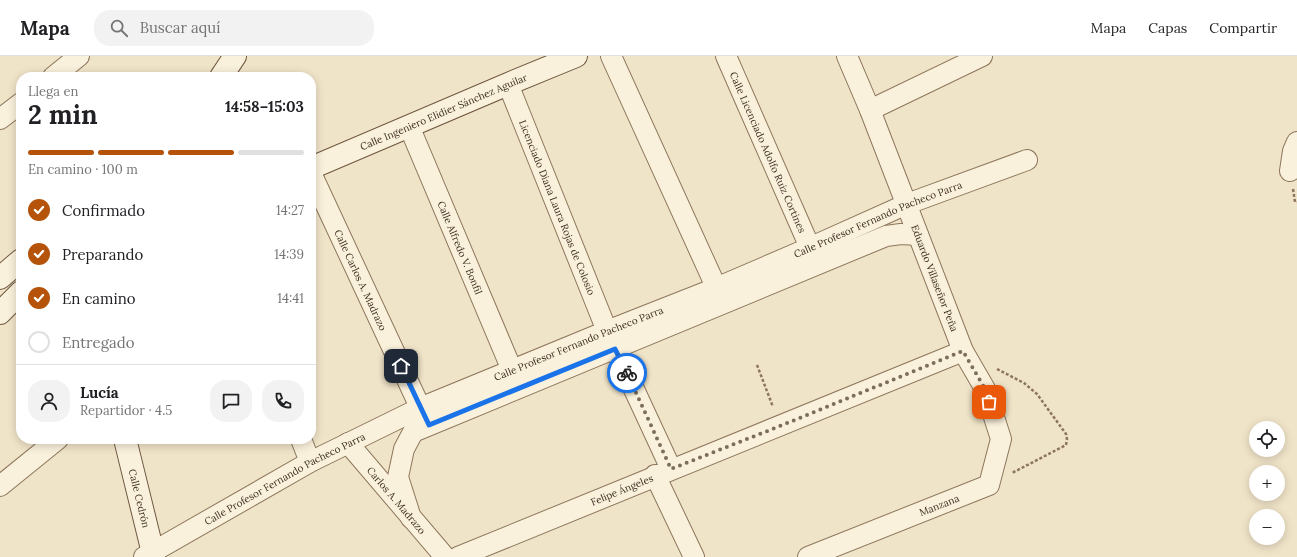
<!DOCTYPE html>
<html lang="es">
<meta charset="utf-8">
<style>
body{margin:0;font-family:Lora,serif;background:#f2f2f2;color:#202124;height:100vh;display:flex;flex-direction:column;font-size:15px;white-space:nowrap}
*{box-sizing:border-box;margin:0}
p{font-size:13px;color:#757577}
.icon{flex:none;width:22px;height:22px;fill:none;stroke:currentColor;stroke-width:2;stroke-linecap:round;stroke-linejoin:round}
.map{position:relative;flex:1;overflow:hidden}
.drawer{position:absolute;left:16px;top:16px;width:300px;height:372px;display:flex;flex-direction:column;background:#fff;border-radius:16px;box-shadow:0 2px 10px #0003}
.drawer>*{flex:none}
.controls{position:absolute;left:1249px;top:365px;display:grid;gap:8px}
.controls a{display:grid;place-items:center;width:36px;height:36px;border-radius:50%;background:#fff;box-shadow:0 2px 10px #0003;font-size:20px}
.pin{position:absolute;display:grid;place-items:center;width:34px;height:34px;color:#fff;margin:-17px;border-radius:8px;box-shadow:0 2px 6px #0006}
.courier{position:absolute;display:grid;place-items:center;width:40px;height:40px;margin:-20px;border:3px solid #1a73e8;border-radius:50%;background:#fff;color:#222;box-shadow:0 1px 5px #0007}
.summary em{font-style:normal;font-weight:800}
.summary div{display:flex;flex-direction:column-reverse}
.summary{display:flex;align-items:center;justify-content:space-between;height:68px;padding:0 12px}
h1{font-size:26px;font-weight:800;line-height:30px}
.bar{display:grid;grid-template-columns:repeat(4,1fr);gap:6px 4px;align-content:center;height:48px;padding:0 12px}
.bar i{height:5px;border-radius:3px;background:#e0e0e0}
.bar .current{background:#b45309}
.bar p{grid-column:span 4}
.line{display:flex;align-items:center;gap:10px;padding:0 12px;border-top:1px solid #e0e0e0}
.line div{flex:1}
.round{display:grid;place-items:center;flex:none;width:42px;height:42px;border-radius:16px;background:#f2f2f2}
ol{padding:0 12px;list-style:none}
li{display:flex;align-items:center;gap:12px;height:44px}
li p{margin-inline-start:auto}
li .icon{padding:4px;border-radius:50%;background:#b45309;color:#fff;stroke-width:4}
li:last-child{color:#757577}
li i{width:22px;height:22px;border:2px solid #e0e0e0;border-radius:50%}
header{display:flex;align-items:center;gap:24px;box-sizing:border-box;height:56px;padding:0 20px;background:#fff;border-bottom:1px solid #e0e0e0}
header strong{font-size:19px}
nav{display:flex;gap:22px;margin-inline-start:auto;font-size:14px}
.search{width:280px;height:36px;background:#f2f2f2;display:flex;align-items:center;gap:10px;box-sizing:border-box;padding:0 14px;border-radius:16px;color:#757577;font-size:15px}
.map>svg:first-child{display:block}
</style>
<header>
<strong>Mapa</strong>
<div class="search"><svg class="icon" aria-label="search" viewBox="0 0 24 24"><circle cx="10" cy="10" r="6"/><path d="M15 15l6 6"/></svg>Buscar aquí</div>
<nav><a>Mapa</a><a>Capas</a><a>Compartir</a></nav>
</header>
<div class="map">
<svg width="1297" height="501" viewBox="0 0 1297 501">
<rect width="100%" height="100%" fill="#f0e4c8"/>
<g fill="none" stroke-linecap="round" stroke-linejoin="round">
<g stroke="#8d765c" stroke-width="22">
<g id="street">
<path d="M611,0l111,244"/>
<path id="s1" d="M726,0l89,203"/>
<path d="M53,21l26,-21"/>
<path id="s2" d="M508,28l99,247 64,138"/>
<path d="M870,54l112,-54"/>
<path d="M0,63l21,-16"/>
<path id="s3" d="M409,70l108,256"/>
<path d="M1290,115l3,-20 4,-9"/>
<path id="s4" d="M311,117l115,247"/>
<path d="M301,383l9,23"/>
<path id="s5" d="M348,387l97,114"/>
<path d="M655,419l39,82"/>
<path d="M0,430l58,-47"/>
<path d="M411,462l-13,-41 6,-28 9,-17 473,-196 15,-2 17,1"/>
<path id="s6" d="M144,501l166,-95 110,-54 187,-77 109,-43 93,-40 98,-44 120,-44"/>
<path id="s7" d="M458,501c168,-70 337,-137 505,-206"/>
<path id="s8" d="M808,501l181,-72 12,-46 -16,-50 -22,-38 -93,-241 -23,-54"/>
</g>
</g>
<g stroke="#6f573f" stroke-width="24">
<g id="secondary">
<path d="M221,21l14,-21"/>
<path id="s9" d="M311,112l197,-84 68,-28"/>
<path d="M0,222l21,-18"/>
<path d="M0,257l21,-21"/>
<path id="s10" d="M125,383l29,118"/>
</g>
</g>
<path stroke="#8d765c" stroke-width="2.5" stroke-dasharray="3 2" stroke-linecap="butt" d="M90,17l6,4
M1293,133l2,13h2
M757,309l16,42
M997,313l27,14 13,11 29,40 1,5 -1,6 -54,28"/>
<use href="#street" stroke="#faf1dc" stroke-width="20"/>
<use href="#secondary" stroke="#faf1dc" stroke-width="22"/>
</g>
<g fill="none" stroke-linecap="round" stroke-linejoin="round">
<path stroke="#7c6e5b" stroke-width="4" stroke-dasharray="0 7.2" d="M627,317l44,96 109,-43 183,-75 22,38 4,13"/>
<path stroke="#1a73e8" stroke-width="5" d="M401,310l28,59 186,-76 12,24"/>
</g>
<g text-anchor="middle" stroke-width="3" stroke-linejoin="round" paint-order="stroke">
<g font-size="10" fill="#3d2e20" stroke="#f7eed8">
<text dy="4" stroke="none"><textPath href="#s9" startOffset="144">Calle Ingeniero Elidier Sánchez Aguilar</textPath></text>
<text dy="4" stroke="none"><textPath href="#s1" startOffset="105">Calle Licenciado Adolfo Ruiz Cortines</textPath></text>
<text dy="4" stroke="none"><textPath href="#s2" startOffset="133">Licenciado Diana Laura Rojas de Colosio</textPath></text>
<text dy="4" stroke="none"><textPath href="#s6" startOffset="809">Calle Profesor Fernando Pacheco Parra</textPath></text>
<text dy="4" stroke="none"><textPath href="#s3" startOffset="132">Calle Alfredo V. Bonfil</textPath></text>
<text transform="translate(935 222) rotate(69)" y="4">Eduardo Villaseñor Peña</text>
<text dy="4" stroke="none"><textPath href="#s4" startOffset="118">Calle Carlos A. Madrazo</textPath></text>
<text dy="4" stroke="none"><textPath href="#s6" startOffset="485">Calle Profesor Fernando Pacheco Parra</textPath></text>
<text dy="4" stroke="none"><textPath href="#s6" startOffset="161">Calle Profesor Fernando Pacheco Parra</textPath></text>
<text dy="4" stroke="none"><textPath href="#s7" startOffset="177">Felipe Ángeles</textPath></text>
<text dy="4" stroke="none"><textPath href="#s10" startOffset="61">Calle Cedrón</textPath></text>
<text dy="4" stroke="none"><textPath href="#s5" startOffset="75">Carlos A. Madrazo</textPath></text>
<text dy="4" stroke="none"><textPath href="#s8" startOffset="141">Manzana</textPath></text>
</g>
</g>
</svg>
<div class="controls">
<a><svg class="icon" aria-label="locate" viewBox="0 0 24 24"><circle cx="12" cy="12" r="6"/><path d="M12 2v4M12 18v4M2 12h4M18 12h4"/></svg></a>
<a>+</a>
<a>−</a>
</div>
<div class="pin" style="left:989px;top:346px;background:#ea580c"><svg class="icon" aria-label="bag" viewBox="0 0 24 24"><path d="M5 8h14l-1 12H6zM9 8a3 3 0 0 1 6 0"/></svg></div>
<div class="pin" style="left:401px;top:310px;background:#1f2937"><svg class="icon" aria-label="home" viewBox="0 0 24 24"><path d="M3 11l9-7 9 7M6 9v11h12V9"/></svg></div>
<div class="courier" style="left:627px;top:317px"><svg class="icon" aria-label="bike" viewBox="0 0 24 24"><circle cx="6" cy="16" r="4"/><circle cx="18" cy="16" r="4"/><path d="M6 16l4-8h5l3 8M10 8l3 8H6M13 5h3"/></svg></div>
<section class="drawer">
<div class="summary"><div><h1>2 min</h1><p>Llega en</p></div><em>14:58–15:03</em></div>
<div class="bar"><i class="current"></i><i class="current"></i><i class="current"></i><i></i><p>En camino · 100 m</p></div>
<ol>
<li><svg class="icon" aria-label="check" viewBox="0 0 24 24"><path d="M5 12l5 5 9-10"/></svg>Confirmado<p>14:27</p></li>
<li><svg class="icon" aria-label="check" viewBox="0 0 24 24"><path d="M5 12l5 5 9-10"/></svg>Preparando<p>14:39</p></li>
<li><svg class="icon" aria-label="check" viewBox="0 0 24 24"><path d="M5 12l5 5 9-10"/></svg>En camino<p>14:41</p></li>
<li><i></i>Entregado</li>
</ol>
<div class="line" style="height:72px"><a class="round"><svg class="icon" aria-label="person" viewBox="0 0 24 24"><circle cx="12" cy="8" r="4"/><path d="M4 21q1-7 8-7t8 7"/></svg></a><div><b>Lucía</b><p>Repartidor · 4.5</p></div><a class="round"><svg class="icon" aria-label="chat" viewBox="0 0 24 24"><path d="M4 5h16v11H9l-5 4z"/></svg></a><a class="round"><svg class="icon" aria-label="phone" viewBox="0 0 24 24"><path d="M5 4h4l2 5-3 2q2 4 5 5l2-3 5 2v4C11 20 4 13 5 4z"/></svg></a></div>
</section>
</div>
